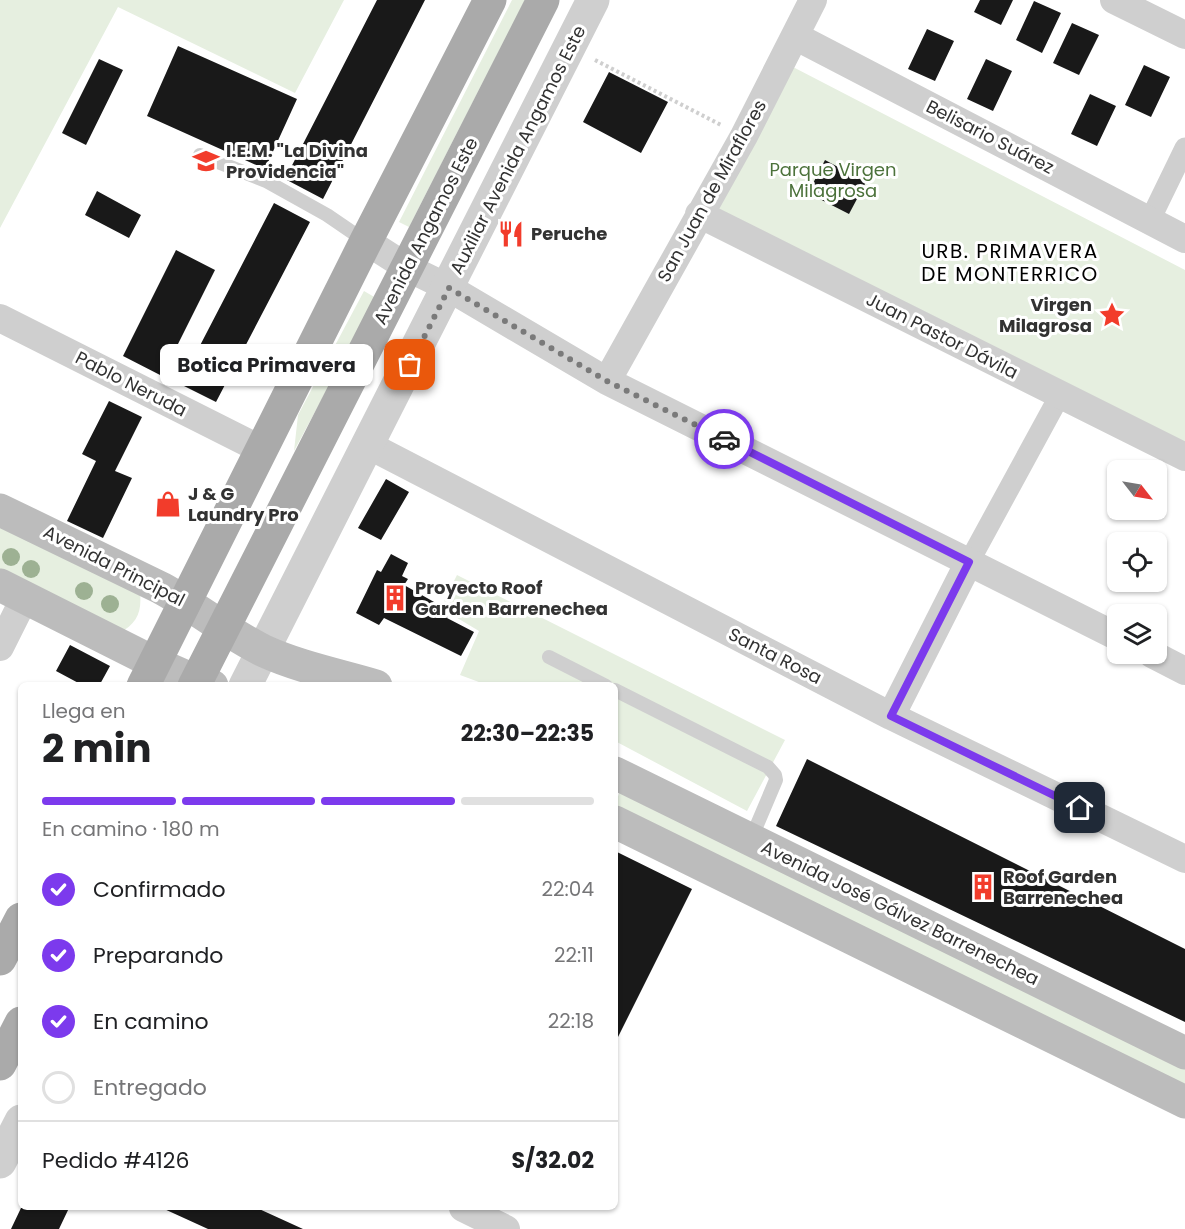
<!DOCTYPE html>
<html lang="es">
<meta charset="utf-8">
<style>
body{margin:0;font-family:Poppins,sans-serif;background:#f6f6f6;color:#202124;height:100vh;display:flex;flex-direction:column;font-size:22px;white-space:nowrap}
*{box-sizing:border-box;margin:0}
p{font-size:20px;color:#757577}
.icon{flex:none;width:33px;height:33px;fill:none;stroke:currentColor;stroke-width:2;stroke-linecap:round;stroke-linejoin:round}
.map{position:relative;flex:1;overflow:hidden}
.sheet{position:absolute;left:18px;top:682px;width:600px;height:528px;display:flex;flex-direction:column;background:#fff;border-radius:9px;box-shadow:0 2px 4px #0004}
.sheet>*{flex:none}
.needle{width:39px;rotate:121deg}
.tools{position:absolute;left:1107px;top:460px;display:grid;gap:12px}
.tools a{display:grid;place-items:center;width:60px;height:60px;border-radius:9px;background:#fff;box-shadow:0 2px 4px #0004;font-size:30px}
.pin{position:absolute;display:grid;place-items:center;width:51px;height:51px;color:#fff;margin:-26px;border-radius:12px;box-shadow:0 3px 9px #0006}
.courier{position:absolute;display:grid;place-items:center;width:60px;height:60px;margin:-30px;border:4px solid #7c3aed;border-radius:50%;background:#fff;color:#222;box-shadow:0 2px 8px #0007}
.bubble{position:absolute;height:42px;border-radius:9px;background:#fff;box-shadow:0 2px 4px #0004;font-size:20px;font-weight:700;line-height:42px;text-align:center}
.summary em{font-style:normal;font-weight:700}
.summary div{display:flex;flex-direction:column-reverse}
.summary{display:flex;align-items:center;justify-content:space-between;height:102px;padding:0 24px}
h1{font-size:39px;font-weight:700;line-height:45px}
.bar{display:grid;grid-template-columns:repeat(4,1fr);gap:9px 6px;align-content:center;height:72px;padding:0 24px}
.bar i{height:8px;border-radius:4px;background:#e0e0e0}
.bar .active{background:#7c3aed}
.bar p{grid-column:span 4}
.line{display:flex;align-items:center;gap:15px;padding:0 24px;border-top:2px solid #e0e0e0}
.line div{flex:1}
ol{padding:0 24px;list-style:none}
li{display:flex;align-items:center;gap:18px;height:66px}
li p{margin-inline-start:auto}
li .icon{padding:6px;border-radius:50%;background:#7c3aed;color:#fff;stroke-width:4}
li:last-child{color:#757577}
li i{width:33px;height:33px;border:3px solid #e0e0e0;border-radius:50%}
.map>svg:first-child{display:block}
</style>
<div class="map">
<svg width="1185" height="1229" viewBox="0 0 1185 1229">
<rect width="100%" height="100%" fill="#fff"/>
<path fill="#e6efe0" d="M0,0h344l-49,93 -177,-86 -118,221z
M512,0h13l-116,227 -10,-5z
M793,67l392,203v175l-472,-231z
M364,291l12,7 -82,153 4,-36z
M0,525l140,68c2,19 -3,31 -21,40l-119,-61z
M457,575l328,165 -38,71 -132,-70v-55l-128,-1 -27,-10 19,-44 -25,-15 2,-8 -12,-7z
M621,788l564,279v20l-570,-282z"/>
<path fill="#191919" d="M377,0h48l-102,199 -38,-20z
M980,0h33l-12,25 -27,-13z
M1034,1l27,12 -19,40 -26,-13z
M1072,23l27,12 -20,40 -26,-12z
M927,29l27,12 -19,40 -27,-12z
M178,46l119,53 -32,70 -118,-53z
M99,59l24,11 -37,75 -24,-12z
M986,59l26,12 -19,40 -26,-12z
M1144,65l26,12 -19,40 -26,-12z
M609,72l59,30 -27,51 -58,-31z
M1090,94l26,12 -19,40 -26,-12z
M825,160l41,22 -17,32 -41,-21z
M97,191l44,24 -12,23 -44,-23z
M274,203l36,19 -94,180 -36,-18z
M176,250l39,20 -53,106 -39,-20z
M109,401l33,16 -27,54 17,7 -29,60 -36,-17 29,-60 -14,-7z
M386,479l23,13 -28,48 -23,-12z
M391,554l17,9 -6,13 6,3 -4,6 46,26 -3,7 27,14 -13,24 -77,-38 -5,7 -23,-12 21,-43 4,2z
M70,645l40,21 -11,20h-15l-28,-15z
M807,759l378,190v73l-409,-196z
M615,851l77,38 -77,154z
M21,1208h48l-10,21h-48z
M162,1208h95l46,21h-95z"/>
<g fill="none" stroke-linecap="round" stroke-linejoin="round">
<path stroke="#cfcfcf" stroke-width="4" stroke-dasharray="3 3" stroke-linecap="butt" d="M595,60l126,65"/>
<path stroke="#cfcfcf" stroke-width="14" d="M200,155l66,26 61,34 38,26
M549,657l57,29
M615,690l153,77 7,8 1,5 -25,59"/>
<path stroke="#cfcfcf" stroke-width="21" d="M1150,220l35,-72
M969,562l91,-167"/>
<path stroke="#cfcfcf" stroke-width="28" d="M1114,0l71,35
M795,36l390,203
M699,214l486,243
M366,241l42,27 41,20 158,93 511,256
M0,318l262,132
M607,381l137,-245 69,-136
M368,445l523,271 294,143
M0,647l25,-50
M1152,654l33,17
M891,716l78,-154
M463,1208l43,21"/>
<path stroke="#cfcfcf" stroke-width="33" d="M245,686l348,-686
M0,1162l21,-41"/>
<path stroke="#bcbcbc" stroke-width="33" d="M0,510l161,78c35,19 66,45 103,63 35,16 75,24 112,35
M0,585l155,78 41,18 16,5
M615,773l570,280
M615,822l570,280"/>
<path stroke="#aaa" stroke-width="33" d="M143,686l223,-445 124,-241
M194,686l349,-686
M0,959l21,-40
M0,1064l21,-41"/>
</g>
<g fill="#9db193">
<circle cx="11" cy="557" r="9"/>
<circle cx="31" cy="569" r="9"/>
<circle cx="84" cy="591" r="9"/>
<circle cx="110" cy="604" r="9"/>
</g>
<g fill="none" stroke-linecap="round" stroke-linejoin="round">
<path stroke="#7a7a7a" stroke-width="6" stroke-dasharray="0 10.8" d="M410,365l39,-77 158,93 117,58"/>
<path stroke="#7c3aed" stroke-width="8" d="M724,439l245,123 -78,154 189,92"/>
</g>
<defs>
<g id="school-bare" transform="scale(2.07)"><path d="M0-5L7-2L0 1L-7-2ZM-4 1L0 2.5L4 1V4Q0 6-4 4Z" fill="#f23c2b" stroke="#fff" stroke-width="2.5" paint-order="stroke"/></g>
<g id="restaurant-bare" transform="scale(2.07)"><path d="M-5-6h1v4h1v-4h1v4h1v-4h1v5L-1.5 .5V6h-2V.5L-5-1ZM5-6V6H3V1.5H1.5Q1.5-4 5-6Z" fill="#f23c2b" stroke="#fff" stroke-width="2.5" paint-order="stroke"/></g>
<g id="sight-bare" transform="scale(2.07)"><path d="M0-6L1.8-2.2L6-1.7L2.9 1.2L3.7 5.4L0 3.3L-3.7 5.4L-2.9 1.2L-6-1.7L-1.8-2.2Z" fill="#f23c2b" stroke="#fff" stroke-width="2.5" paint-order="stroke"/></g>
<g id="shop-bare" transform="scale(2.07)"><path d="M-5-2.5h2.3a2.7 3.5 0 0 1 5.4 0H5L5.5 6h-11ZM-1.5-2.5h3a1.5 2.3 0 0 0-3 0Z" fill="#f23c2b" stroke="#fff" stroke-width="2.5" paint-order="stroke"/></g>
<g id="building-bare" transform="scale(2.07)"><path d="M-4-6H4V6H1V3H-1V6H-4ZM-2.5-4.3h1.7v1.8h-1.7ZM.8-4.3h1.7v1.8H.8ZM-2.5-1h1.7V.8h-1.7ZM.8-1h1.7V.8H.8Z" fill="#f23c2b" stroke="#fff" stroke-width="2.5" paint-order="stroke"/></g>
</defs>
<g fill-rule="evenodd">
<use href="#school-bare" x="206" y="161"/>
<use href="#restaurant-bare" x="511" y="234"/>
<use href="#sight-bare" x="1112" y="315"/>
<use href="#shop-bare" x="168" y="504"/>
<use href="#building-bare" x="395" y="598"/>
<use href="#building-bare" x="983" y="887"/>
</g>
<g text-anchor="middle" stroke-width="6" stroke-linejoin="round" paint-order="stroke">
<g font-size="18" fill="#323232" stroke="#fff">
<text transform="translate(990 137) rotate(27)" y="6">Belisario Suárez</text>
<text transform="translate(518 150) rotate(-63)" y="6">Auxiliar Avenida Angamos Este</text>
<text transform="translate(712 191) rotate(-61)" y="6">San Juan de Miraflores</text>
<text transform="translate(426 231) rotate(-63)" y="6">Avenida Angamos Este</text>
<text transform="translate(942 336) rotate(27)" y="6">Juan Pastor Dávila</text>
<text transform="translate(131 384) rotate(27)" y="6">Pablo Neruda</text>
<text transform="translate(114 566) rotate(27)" y="6">Avenida Principal</text>
<text transform="translate(775 656) rotate(27)" y="6">Santa Rosa</text>
<text transform="translate(900 913) rotate(26)" y="6">Avenida José Gálvez Barrenechea</text>
</g>
<g font-size="18" font-weight="bold" fill="#323232" stroke="#fff" text-anchor="start">
<text x="226" y="157">I.E.M. "La Divina<tspan x="226" dy="21">Providencia"</tspan></text>
<text x="531" y="240">Peruche</text>
<text x="1092" y="311" text-anchor="end">Virgen<tspan x="1092" dy="21">Milagrosa</tspan></text>
<text x="188" y="500">J &amp; G<tspan x="188" dy="21">Laundry Pro</tspan></text>
<text x="415" y="594">Proyecto Roof<tspan x="415" dy="21">Garden Barrenechea</tspan></text>
<text x="1003" y="883">Roof Garden<tspan x="1003" dy="21">Barrenechea</tspan></text>
</g>
<g font-size="18" fill="#4c723b" stroke="#fff">
<text x="833" y="176">Parque Virgen<tspan x="833" dy="21">Milagrosa</tspan></text>
</g>
<g font-size="20" letter-spacing="1.5" fill="#000" stroke="#fff">
<text x="1010" y="258">URB. PRIMAVERA<tspan x="1010" dy="23">DE MONTERRICO</tspan></text>
</g>
</g>
</svg>
<div class="tools">
<a><svg class="needle" viewBox="-14 -14 28 28"><path d="M0-13l5 13h-10z" fill="#e53935"/><path d="M0 13l5-13h-10z" fill="#757577"/></svg></a>
<a><svg class="icon" aria-label="locate" viewBox="0 0 24 24"><circle cx="12" cy="12" r="6"/><path d="M12 2v4M12 18v4M2 12h4M18 12h4"/></svg></a>
<a><svg class="icon" aria-label="layers" viewBox="0 0 24 24"><path d="M12 4l9 5-9 5-9-5zM3 14l9 5 9-5"/></svg></a>
</div>
<div class="pin" style="left:410px;top:365px;background:#ea580c"><svg class="icon" aria-label="bag" viewBox="0 0 24 24"><path d="M5 8h14l-1 12H6zM9 8a3 3 0 0 1 6 0"/></svg></div>
<div class="pin" style="left:1080px;top:808px;background:#1f2937"><svg class="icon" aria-label="home" viewBox="0 0 24 24"><path d="M3 11l9-7 9 7M6 9v11h12V9"/></svg></div>
<div class="courier" style="left:724px;top:439px"><svg class="icon" aria-label="car" viewBox="0 0 24 24"><path d="M5 17H2v-5l4-1 3-4h7l3 4 3 1v5h-3M9 17h6M6 11h13"/><circle cx="7" cy="17" r="2"/><circle cx="17" cy="17" r="2"/></svg></div>
<div class="bubble" style="left:160px;top:344px;width:213px">Botica Primavera</div>
<section class="sheet">
<div class="summary"><div><h1>2 min</h1><p>Llega en</p></div><em>22:30–22:35</em></div>
<div class="bar"><i class="active"></i><i class="active"></i><i class="active"></i><i></i><p>En camino · 180 m</p></div>
<ol>
<li><svg class="icon" aria-label="check" viewBox="0 0 24 24"><path d="M5 12l5 5 9-10"/></svg>Confirmado<p>22:04</p></li>
<li><svg class="icon" aria-label="check" viewBox="0 0 24 24"><path d="M5 12l5 5 9-10"/></svg>Preparando<p>22:11</p></li>
<li><svg class="icon" aria-label="check" viewBox="0 0 24 24"><path d="M5 12l5 5 9-10"/></svg>En camino<p>22:18</p></li>
<li><i></i>Entregado</li>
</ol>
<div class="line" style="height:78px"><div>Pedido #4126</div><b>S/32.02</b></div>
</section>
</div>
